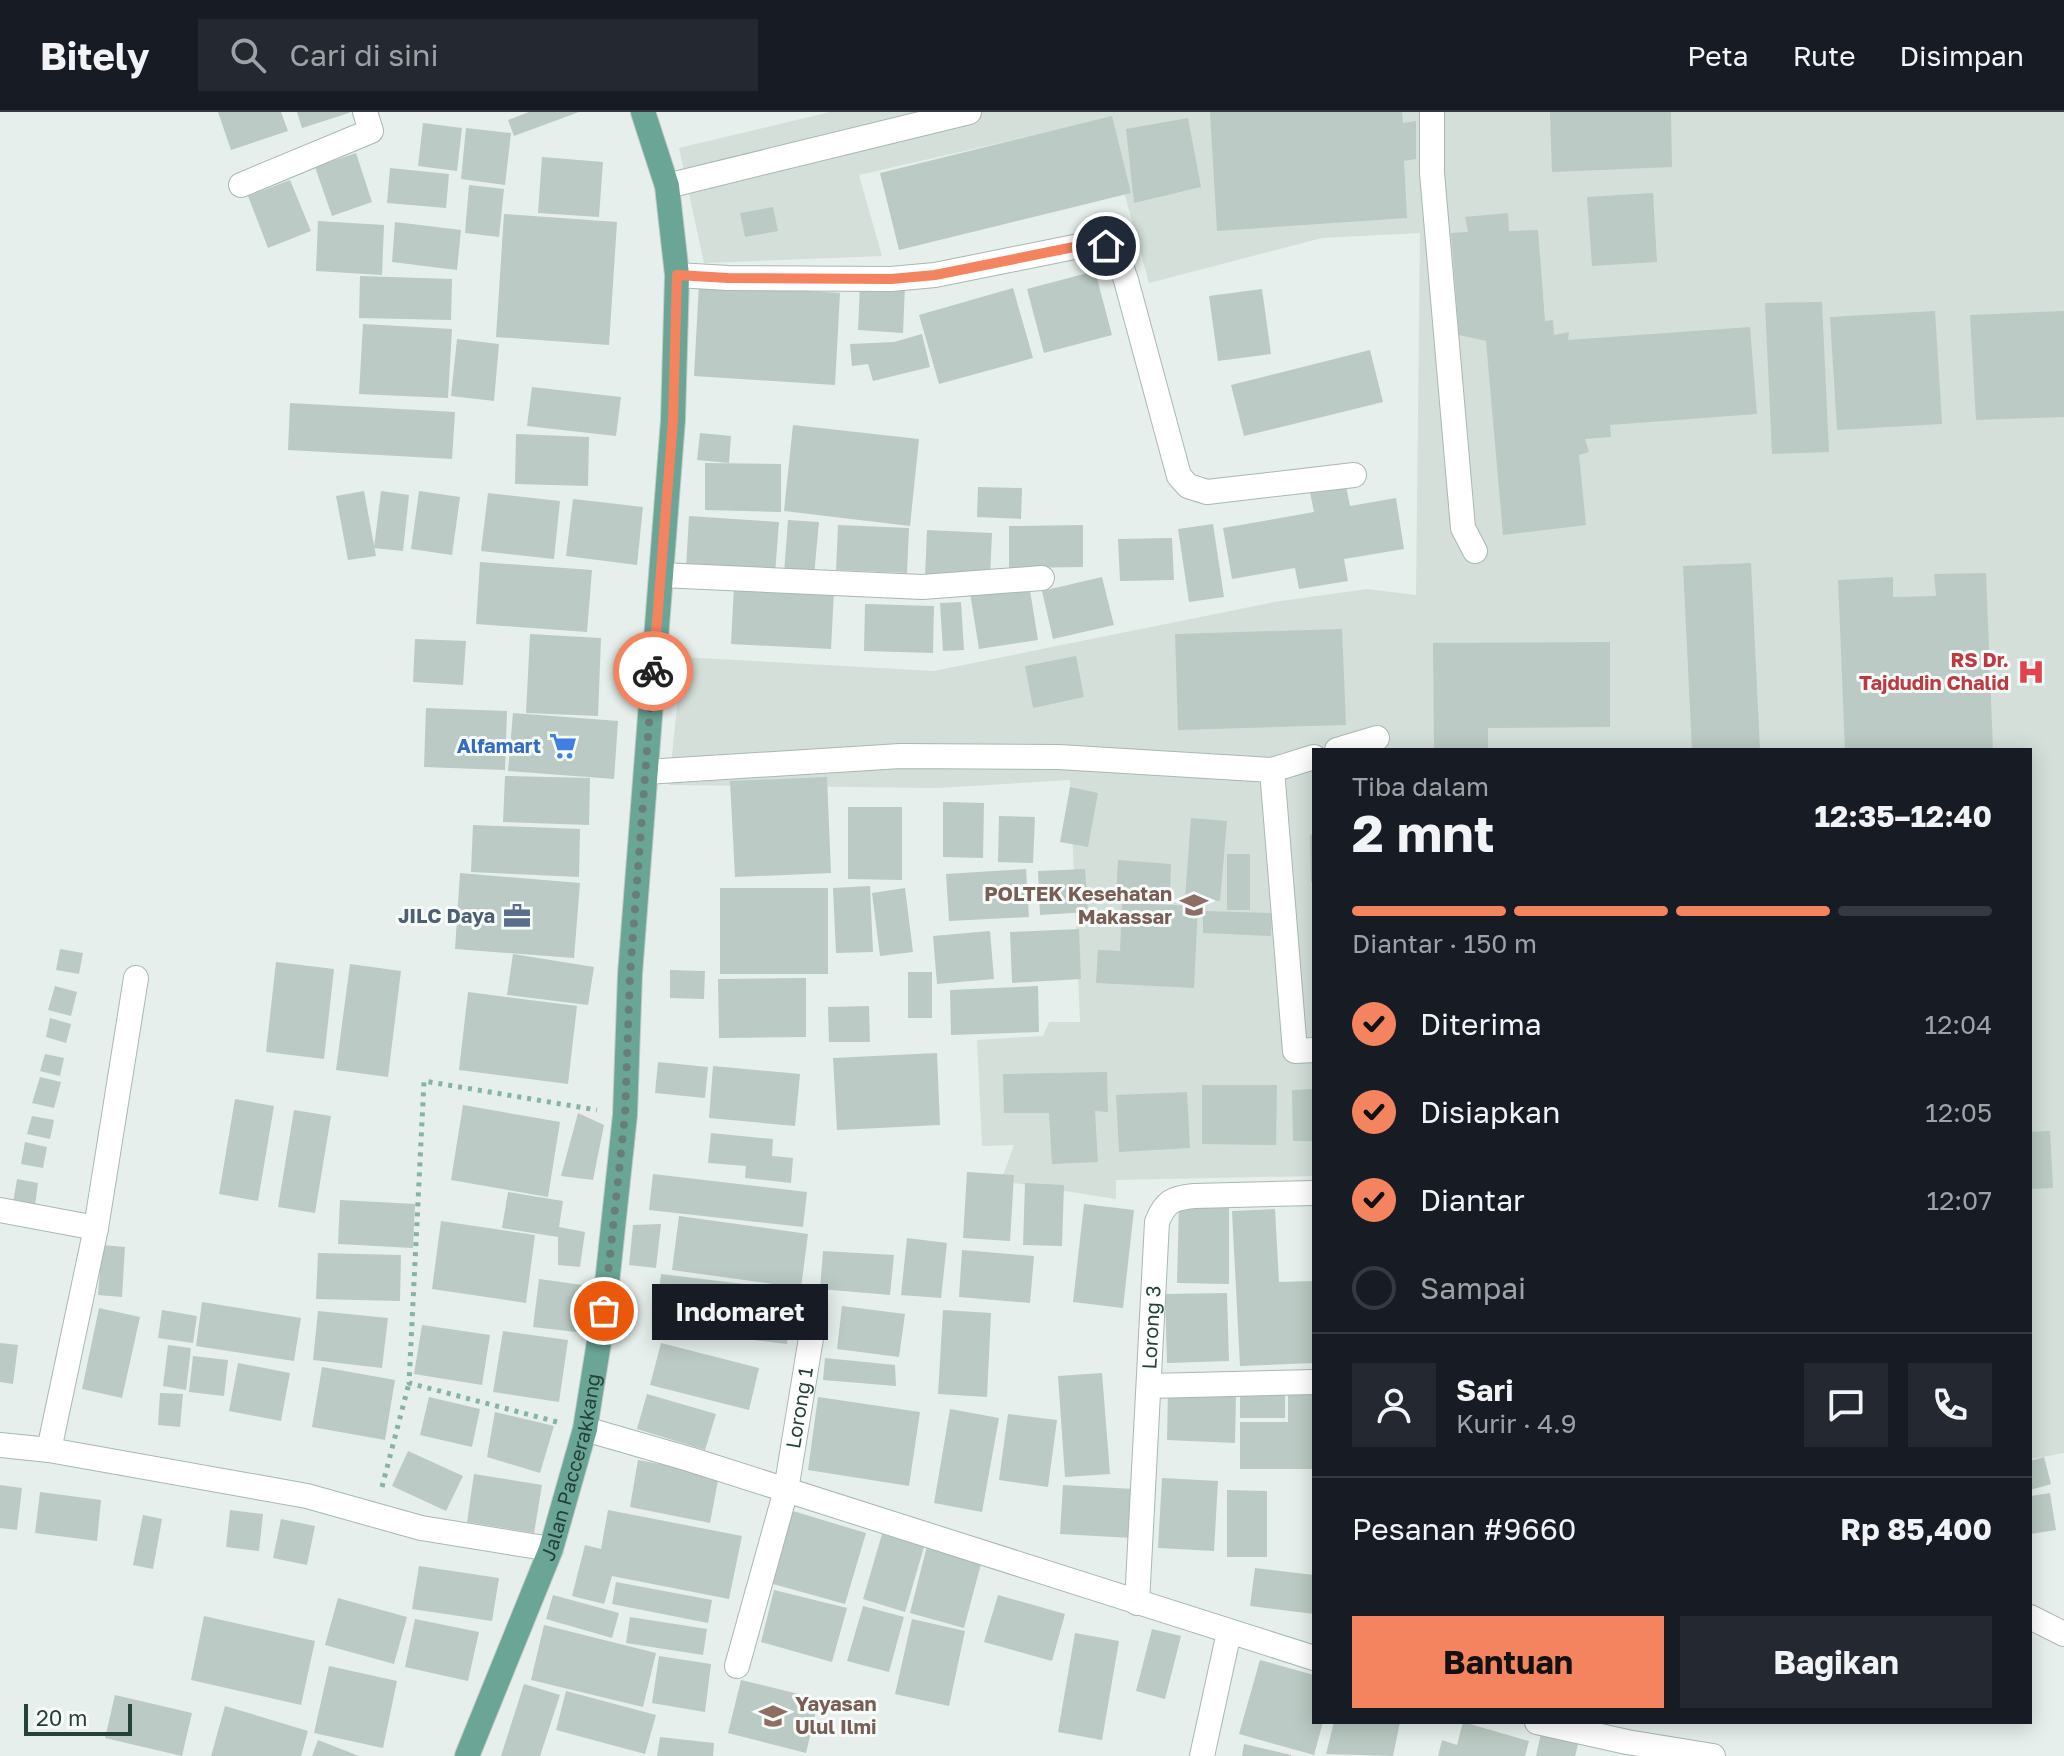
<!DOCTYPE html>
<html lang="id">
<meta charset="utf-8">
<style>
body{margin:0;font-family:"Golos Text",sans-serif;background:#242831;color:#f1f3f6;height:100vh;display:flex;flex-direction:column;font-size:30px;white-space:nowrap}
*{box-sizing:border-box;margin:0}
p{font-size:26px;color:#9ea1a6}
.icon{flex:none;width:44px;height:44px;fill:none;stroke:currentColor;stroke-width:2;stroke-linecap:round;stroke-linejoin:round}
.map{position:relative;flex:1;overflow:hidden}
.sheet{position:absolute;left:1312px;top:636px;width:720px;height:976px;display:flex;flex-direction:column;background:#171b24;border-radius:0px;box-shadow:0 4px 20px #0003}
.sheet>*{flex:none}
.scale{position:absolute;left:24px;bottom:20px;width:108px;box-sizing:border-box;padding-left:8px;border:4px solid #24423a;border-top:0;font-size:22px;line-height:28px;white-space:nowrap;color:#24423a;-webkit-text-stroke:6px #f7fbf9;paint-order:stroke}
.pin{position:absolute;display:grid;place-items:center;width:68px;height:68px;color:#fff;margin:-34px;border:4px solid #fff;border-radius:50%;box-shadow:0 2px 8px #0007}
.courier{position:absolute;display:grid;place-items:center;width:80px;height:80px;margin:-40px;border:6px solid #f4845f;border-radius:50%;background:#fff;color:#222;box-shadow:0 2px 10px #0007}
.bubble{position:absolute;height:56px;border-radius:0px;background:#171b24;box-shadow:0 4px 20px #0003;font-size:26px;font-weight:700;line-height:56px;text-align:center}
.overview em{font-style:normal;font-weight:700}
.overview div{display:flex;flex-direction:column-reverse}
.overview{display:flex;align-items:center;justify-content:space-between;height:136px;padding:0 40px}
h1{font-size:52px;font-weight:700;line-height:60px}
.bar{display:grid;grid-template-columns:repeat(4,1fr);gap:12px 8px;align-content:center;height:96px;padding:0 40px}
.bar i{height:10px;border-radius:6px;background:#363941}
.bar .current{background:#f4845f}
.bar p{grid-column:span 4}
.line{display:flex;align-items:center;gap:20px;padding:0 40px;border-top:2px solid #363941}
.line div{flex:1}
.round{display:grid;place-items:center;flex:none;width:84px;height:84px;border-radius:0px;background:#242831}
ol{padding:0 40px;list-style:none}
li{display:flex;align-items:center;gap:24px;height:88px}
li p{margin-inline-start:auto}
li .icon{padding:8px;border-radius:50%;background:#f4845f;color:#111;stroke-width:4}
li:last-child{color:#9ea1a6}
li i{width:44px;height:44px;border:4px solid #363941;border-radius:50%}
.cta{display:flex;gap:16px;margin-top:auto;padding:16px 40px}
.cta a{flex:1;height:92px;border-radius:0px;background:#f4845f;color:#111;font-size:32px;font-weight:700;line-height:92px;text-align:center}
.cta a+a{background:#242831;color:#f1f3f6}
header{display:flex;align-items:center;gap:48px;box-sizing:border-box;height:112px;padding:0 40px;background:#171b24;border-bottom:2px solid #363941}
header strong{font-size:38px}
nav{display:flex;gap:44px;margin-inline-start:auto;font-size:28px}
.search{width:560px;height:72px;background:#242831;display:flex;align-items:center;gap:20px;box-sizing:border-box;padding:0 28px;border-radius:0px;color:#9ea1a6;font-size:30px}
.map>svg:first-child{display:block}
</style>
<header>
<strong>Bitely</strong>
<div class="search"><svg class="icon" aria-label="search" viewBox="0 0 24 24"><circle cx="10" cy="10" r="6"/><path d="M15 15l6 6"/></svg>Cari di sini</div>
<nav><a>Peta</a><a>Rute</a><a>Disimpan</a></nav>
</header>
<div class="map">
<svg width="2064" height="1644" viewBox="0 0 2064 1644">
<rect width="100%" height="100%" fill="#e6efeb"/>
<path fill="#d4dfda" d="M830,0h1234v1341l-34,6v-709h-716v426l-198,4v19l-115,-18 13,-36 -32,1 -5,-106 66,-4 6,-14h31l-10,-242 -133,8 -268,-3 13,-128 252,14 340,-69 93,-13 49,6 4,-362 -98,5 -173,45 -45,-164 -245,56 23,81 -178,7 -25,-115z"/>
<path fill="#bbcac4" d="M218,0h63l7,19 -57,19z
M297,0h52v1l-47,15z
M529,0h50l-65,24 -6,-16z
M1210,0h192l1,11 13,-2v38l-12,2 3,57 -190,13z
M1550,0h121l1,55 -120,5z
M1112,4l19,77 -232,57 -19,-77z
M1188,6l13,69 -67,16 -8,-74z
M423,11l39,5 -5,43 -39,-5z
M466,16l45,5 -6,52 -44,-6z
M356,41l16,49 -40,14 -17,-49z
M542,45l61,5 -4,55 -61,-4z
M390,56l59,6 -3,34 -59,-5z
M290,68l21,51 -43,17 -20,-52z
M469,73l35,4 -5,48 -34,-4z
M1653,81l4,69 -65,4 -5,-69z
M773,95l5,24 -33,6 -5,-24z
M1508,101l1,18 29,-1 7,91 8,-1 1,15 15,-3 -1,8 182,-13 7,87 -147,11 1,12 -26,2 4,13 -10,3 7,70 -83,10 -17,-194 -27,-6 -8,-102 17,-1 -3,-15z
M504,102l113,8 -8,123 -113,-8z
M318,109l66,4 -2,50 -66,-4z
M395,110l66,8 -4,40 -65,-8z
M1095,159l17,64 -68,18 -17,-64z
M360,164l92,3 -1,41 -92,-2z
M699,172l141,9 -5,92 -141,-9z
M860,172l45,2 -2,47 -45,-3z
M1013,176l20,70 -94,26 -20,-69z
M1262,177l9,65 -53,7 -9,-65z
M1822,190l7,150 -57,2 -7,-151z
M1935,199l7,113 -105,6 -7,-113z
M2064,199v106l-88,3 -6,-105z
M363,212l89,5 -4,69 -89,-4z
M922,222l8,33 -57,14 -5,-17 -16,2 -2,-22 44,-2z
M457,227l42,5 -5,57 -43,-5z
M1370,238l13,52 -139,34 -13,-51z
M532,275l89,10 -5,39 -89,-10z
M290,291l165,9 -3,47 -164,-9z
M793,313l126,14 -9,87 -126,-15z
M700,321l31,3 -2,27 -32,-3z
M516,322l73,3 -1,49 -73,-2z
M705,351l76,1v48l-76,-2z
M1346,374l4,20 46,-8 8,51 -60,10 4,22 -49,8 -4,-21 -63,11 -9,-51 91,-16 -4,-20z
M978,375l44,1 -1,31 -44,-2z
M364,379l12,65 -28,4 -12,-64z
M381,379l28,4 -6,56 -29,-3z
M419,379l41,6 -8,58 -41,-6z
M488,381l72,8 -6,58 -73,-8z
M573,387l70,8 -6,58 -71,-9z
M689,404l90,6 -4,52 -89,-6z
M788,408l31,2 -5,54 -30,-3z
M1213,412l11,73 -35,5 -11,-73z
M838,413l71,3 -2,45 -71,-3z
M1083,413v42l-74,1v-42z
M927,418l65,3 -2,46 -65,-2z
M1172,426l2,42 -54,1 -2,-42z
M480,450l112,8 -5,62 -111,-8z
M1751,451l9,187h-68l-9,-184z
M1986,461l7,177h-148l-7,-170 55,-3v20l43,-1 -2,-22z
M1102,465l12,48 -61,14 -11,-48z
M1029,472l9,56 -59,9 -9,-56z
M734,474l100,5 -3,58 -100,-5z
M961,490l3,48 -21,1 -3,-48z
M865,492l69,2 -1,47 -69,-2z
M1342,517l4,96 -168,5 -3,-96z
M530,522l71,4 -3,78 -72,-3z
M415,527l51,2 -3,44 -50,-3z
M1610,530v85l-122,1v22h-54l-1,-107z
M1076,544l8,41 -51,11 -8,-42z
M426,596l81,3 -2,59 -81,-3z
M513,601l105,8 -4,58 -106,-8z
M505,664l85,2 -1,47 -86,-3z
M827,665l4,96 -96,4 -5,-96z
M1070,675l28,6 -10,54 -28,-5z
M943,690l41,1 -1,55 -40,-1z
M848,695h54v73l-54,-1z
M999,704l36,1 -2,46 -35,-1z
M1191,706l36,3 -7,80 -35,-3z
M473,713l107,4 -1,48 -108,-5z
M1314,722v48h-3l-1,-47z
M1227,742h23v56h-23z
M1118,748l53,4 -1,31 -54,-3z
M1026,757l3,48 -80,4 -3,-47z
M1085,757l3,43 -48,3 -2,-44z
M460,761l120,10 -6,75 -119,-9z
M870,774l3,66 -37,1 -3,-65z
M720,776h108v86h-108z
M905,776l8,64 -33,4 -8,-63z
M1122,791l76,3 -4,82 -98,-5 2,-33 22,1z
M1203,799l69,2 -1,23 -68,-3z
M1079,817l2,50 -69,4 -2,-51z
M990,819l4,48 -57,5 -4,-48z
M60,837l23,4 -4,21 -23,-4z
M513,842l81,13 -6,38 -81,-10z
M276,850l58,7 -10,90 -58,-7z
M350,852l51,7 -13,106 -52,-7z
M670,858l35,1 -1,28 -34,-1z
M908,860h24v46h-24z
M806,866v59l-87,1 -1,-59z
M55,874l22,6 -6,24 -23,-6z
M1038,874l1,46 -88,3 -1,-45z
M468,880l109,14 -9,78 -109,-14z
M869,894l1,36h-41l-1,-35z
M50,906l21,6 -5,19 -20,-6z
M937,941l3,72 -103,5 -4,-72z
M45,942l19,4 -4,18 -20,-5z
M658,950l50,5 -3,31 -50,-5z
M713,954l87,8 -5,52 -86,-8z
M1107,960l1,40 -13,-1 3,51 -46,2 -3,-51h-45l-1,-39z
M40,965l21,5 -7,26 -22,-5z
M1202,973h75l-1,60 -74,-1z
M1314,977v52h-21l-1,-51z
M1187,980l3,56 -71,4 -3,-57z
M235,987l39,7 -16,95 -39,-7z
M463,993l97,17 -12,75 -97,-17z
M294,998l37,6 -16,97 -37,-6z
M578,1001l26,12 -11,55 -32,-4z
M32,1004l22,4 -4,19 -23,-5z
M2050,1019l3,57 -23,1v-57z
M711,1021l62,6 -1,17 21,2 -2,25 -46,-5 1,-12 -38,-3z
M25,1030l22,5 -4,21 -22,-4z
M967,1060l47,3 -4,66 -47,-3z
M653,1062l154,18 -4,35 -154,-17z
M17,1067l21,4 -3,23 -22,-3z
M1025,1071l39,2 -2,61 -39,-1z
M508,1080l55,9 -4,26 26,5 -5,35 -22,-2v-28l-56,-9z
M340,1088l75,4 -2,44 -75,-4z
M1179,1090l50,1v81l-52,-1z
M1084,1092l50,6 -11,98 -50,-6z
M1275,1097l4,73 35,-1v82l-74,3 -8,-155z
M679,1104l129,18 -7,54 -129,-18z
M441,1109l94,14 -9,68 -94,-14z
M661,1112l-5,44 -27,-3 4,-40z
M907,1126l40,5 -6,55 -40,-3z
M102,1133l23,2 -3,50 -24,-2z
M962,1138l72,6 -4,47 -71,-6z
M823,1139l71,4 -4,40 -70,-6z
M318,1141l83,2 -1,46 -84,-2z
M661,1162l132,16 -6,54 -133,-16z
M539,1167l51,7 -5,47 -52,-6z
M1227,1181l2,68 -62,2 -2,-69z
M202,1190l99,16 -7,43 -98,-15z
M842,1194l63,8 -6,43 -62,-8z
M99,1196l41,9 -18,81 -40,-9z
M162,1198l35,6 -4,27 -35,-5z
M943,1198l48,3 -4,84 -49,-3z
M318,1199l70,7 -6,50 -69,-8z
M422,1213l68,10 -8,50 -68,-11z
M503,1219l65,9 -9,62 -66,-10z
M0,1231l18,2 -5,39 -13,-2z
M661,1231l98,25 -10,42 -99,-25z
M168,1233l23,3 -5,42 -23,-4z
M193,1244l35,4 -4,36 -35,-4z
M825,1246l70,7 1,21 -73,-6z
M238,1251l52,10 -9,48 -52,-10z
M322,1255l73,13 -10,60 -73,-13z
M1102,1261l8,101 -45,3 -7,-101z
M1288,1275h26v82h-74v-47h48z
M1240,1276l45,1v29h-45z
M1168,1278l68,3 -1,50 -68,-3z
M160,1281l23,1 -3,33 -22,-2z
M647,1282l69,20 -11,36 -68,-21z
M429,1285l51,12 -8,38 -52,-12z
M818,1285l102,15 -11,74 -101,-16z
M950,1297l49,9 -17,94 -48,-9z
M495,1300l59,14 -14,47 -53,-16z
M1008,1302l49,6 -9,67 -49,-7z
M408,1339l55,25 -17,35 -54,-25z
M2044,1345l7,27 -21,6v-29z
M638,1348l81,15 -9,48 -80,-16z
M474,1362l68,11 -8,48 -67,-11z
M1162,1366l56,3 -4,70 -56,-3z
M0,1373l22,3 -5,42 -17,-2z
M1063,1373l70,4 -2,49 -71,-4z
M1227,1378l40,1v66h-40z
M40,1380l61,8 -4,41 -62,-8z
M2050,1381l6,37 -26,4v-38z
M230,1398l33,4 -4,37 -33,-4z
M608,1398l134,26 -13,63 -117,-23 -8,28 -32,-8 13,-51 16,4z
M793,1399l73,22 -21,71 -72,-20z
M143,1403l19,4 -9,50 -20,-4z
M281,1407l34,7 -8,39 -34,-7z
M882,1422l42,13 -19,65 -42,-13z
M927,1434l55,14 -18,68 -54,-15z
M419,1454l80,12 -7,43 -80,-12z
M1255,1456l59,7v39l-64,-8z
M616,1470l96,18 -4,23 -96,-19z
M774,1478l73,18 -15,54 -71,-20z
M553,1483l66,18 -7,25 -66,-19z
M998,1483l67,19 -13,47 -68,-19z
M338,1486l69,19 -13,47 -69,-19z
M863,1494l41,11 -15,55 -42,-11z
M204,1504l111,25 -14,64 -110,-25z
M630,1505l77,12 -4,26 -77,-12z
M415,1507l64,13 -11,49 -63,-14z
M912,1507l53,12 -16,75 -54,-12z
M544,1513l112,28 -13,54 -112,-27z
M1152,1517l29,7 -16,63 -29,-8z
M1075,1521l44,8 -17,99 -44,-8z
M659,1544l52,8 -6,48 -53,-9z
M1260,1548l54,15v47h9l-9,33 -75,-21z
M329,1554l68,15 -14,67 -69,-15z
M741,1568l78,19 -13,54 -78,-20z
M524,1572l36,11 -20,61h-39z
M566,1579l90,24 -11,39 -89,-24z
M115,1583l77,18 -10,43 -77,-18z
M225,1594l83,25 -7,25h-90z
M1334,1610h66l-7,34 -67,-2z
M1463,1610l66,19 -4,15h-87l4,-16 15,5z
M1541,1621l38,8 -4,15h-39z
M660,1625l54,6 -1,13h-56z
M318,1628l41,16h-47z
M1244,1632l47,11v1h-49z"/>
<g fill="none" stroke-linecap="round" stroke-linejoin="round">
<g stroke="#a8b8b2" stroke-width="26">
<g id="minor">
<path d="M1432,0v61l31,355 12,23"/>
<path d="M241,73l130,-54 -6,-19"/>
<path d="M667,74l302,-74"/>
<path d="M677,163l51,3 163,1 44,-4 149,-30 22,1 12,11 8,23 53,196 9,10 19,6 147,-17"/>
<path d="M661,463l261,12 120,-9"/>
<path d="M1337,638l40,-12"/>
<path d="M1272,658l42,-13"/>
<path d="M646,660l254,-16 159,1 213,13 23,281 19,-1"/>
<path d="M0,1098l96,18"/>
<path d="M1149,1274l165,-4"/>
<path d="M585,1317l104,30 625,199"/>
<path d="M0,1333l49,5 258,46 114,32 130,21"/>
<path d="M49,1338l47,-222 40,-250"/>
<path id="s1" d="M1137,1491l20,-381c8,-20 15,-24 37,-26l120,-3"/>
<path d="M2030,1505l34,17"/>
<path id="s2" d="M737,1554l49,-176 27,-164"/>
<path d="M1537,1610l90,20 86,14"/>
<path d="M1202,1644l27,-124"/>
</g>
</g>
<g stroke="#c2cac8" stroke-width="26">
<g id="major">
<path id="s3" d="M467,1644l84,-207 34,-120 19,-118 21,-196 5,-141 43,-554 4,-145 -10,-89 -24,-74"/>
</g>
</g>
<path stroke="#86b3a5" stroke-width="5" stroke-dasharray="4 6" stroke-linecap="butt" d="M557,1310l-148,-39 15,-302 173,29
M382,1375l27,-104"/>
<use href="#minor" stroke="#fff" stroke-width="24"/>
<use href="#major" stroke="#6aa596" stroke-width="24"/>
</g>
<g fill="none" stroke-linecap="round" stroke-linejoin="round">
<path stroke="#687f78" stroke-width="8" stroke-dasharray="0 14.4" d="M604,1199l21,-196 5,-141 23,-303"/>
<path stroke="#f4845f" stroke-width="10" d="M653,559l20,-251 4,-145 51,3 163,1 44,-4 149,-30 22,1"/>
</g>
<defs>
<g id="hospital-bare" transform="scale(2.16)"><path d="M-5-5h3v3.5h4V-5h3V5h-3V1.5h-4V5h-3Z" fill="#e0444e" stroke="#f7fbf9" stroke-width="2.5" paint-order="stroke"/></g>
<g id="supermarket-bare" transform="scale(2.16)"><path d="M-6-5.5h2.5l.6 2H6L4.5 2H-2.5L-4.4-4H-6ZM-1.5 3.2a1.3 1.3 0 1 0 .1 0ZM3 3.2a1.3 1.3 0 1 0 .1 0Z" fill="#3f7fe0" stroke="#f7fbf9" stroke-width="2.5" paint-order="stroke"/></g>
<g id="university-bare" transform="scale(2.16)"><path d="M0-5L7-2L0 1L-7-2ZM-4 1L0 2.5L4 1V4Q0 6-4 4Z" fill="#8d6e63" stroke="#f7fbf9" stroke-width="2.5" paint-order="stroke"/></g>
<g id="office-bare" transform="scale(2.16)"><path d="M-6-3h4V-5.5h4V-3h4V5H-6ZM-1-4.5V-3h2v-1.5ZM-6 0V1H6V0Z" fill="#5c6f8a" stroke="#f7fbf9" stroke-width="2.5" paint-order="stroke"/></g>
<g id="school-bare" transform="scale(2.16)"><path d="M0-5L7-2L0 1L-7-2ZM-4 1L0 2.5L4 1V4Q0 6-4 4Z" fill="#8d6e63" stroke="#f7fbf9" stroke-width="2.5" paint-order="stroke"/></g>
</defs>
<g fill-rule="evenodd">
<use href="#hospital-bare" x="2031" y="560"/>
<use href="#supermarket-bare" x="563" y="634"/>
<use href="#university-bare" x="1194" y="793"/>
<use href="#office-bare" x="517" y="804"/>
<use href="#school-bare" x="773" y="1604"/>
</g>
<g text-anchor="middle" stroke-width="6" stroke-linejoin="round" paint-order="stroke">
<g font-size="20" font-weight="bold" fill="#be3a42" stroke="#f7fbf9" text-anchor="end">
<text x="2009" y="555">RS Dr.<tspan x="2009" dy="23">Tajdudin Chalid</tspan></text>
</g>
<g font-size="20" font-weight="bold" fill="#366cbe" stroke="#f7fbf9" text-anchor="end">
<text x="541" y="641">Alfamart</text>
</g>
<g font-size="20" font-weight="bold" fill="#785e54" stroke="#f7fbf9" text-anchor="end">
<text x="1172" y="789">POLTEK Kesehatan<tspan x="1172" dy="23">Makassar</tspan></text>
<text x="795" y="1599" text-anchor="start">Yayasan<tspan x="795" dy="23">Ulul Ilmi</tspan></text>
</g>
<g font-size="20" font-weight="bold" fill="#4e5e75" stroke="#f7fbf9" text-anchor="end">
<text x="495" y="811">JILC Daya</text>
</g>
<g font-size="20" fill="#24423a" stroke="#f7fbf9">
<text dy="7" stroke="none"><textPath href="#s1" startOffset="276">Lorong 3</textPath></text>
<text dy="7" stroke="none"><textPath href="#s2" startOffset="266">Lorong 1</textPath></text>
<text dy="7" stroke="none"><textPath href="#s3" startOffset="308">Jalan Paccerakkang</textPath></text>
</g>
</g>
</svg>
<div class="scale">20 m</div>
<div class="pin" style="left:604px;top:1199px;background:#ea580c"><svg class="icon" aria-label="bag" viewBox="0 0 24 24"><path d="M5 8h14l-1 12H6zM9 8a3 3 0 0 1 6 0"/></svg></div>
<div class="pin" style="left:1106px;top:134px;background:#1f2937"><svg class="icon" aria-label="home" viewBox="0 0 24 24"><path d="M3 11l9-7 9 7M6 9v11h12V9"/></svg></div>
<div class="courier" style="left:653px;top:559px"><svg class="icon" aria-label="bike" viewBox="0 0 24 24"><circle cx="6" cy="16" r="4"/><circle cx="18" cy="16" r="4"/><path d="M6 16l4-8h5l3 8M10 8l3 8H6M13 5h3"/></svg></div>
<div class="bubble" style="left:652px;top:1172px;width:176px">Indomaret</div>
<section class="sheet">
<div class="overview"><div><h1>2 mnt</h1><p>Tiba dalam</p></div><em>12:35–12:40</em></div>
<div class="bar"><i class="current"></i><i class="current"></i><i class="current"></i><i></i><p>Diantar · 150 m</p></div>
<ol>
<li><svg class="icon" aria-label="check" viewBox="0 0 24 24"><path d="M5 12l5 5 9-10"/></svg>Diterima<p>12:04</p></li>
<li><svg class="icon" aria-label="check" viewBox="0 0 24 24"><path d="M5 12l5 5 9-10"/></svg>Disiapkan<p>12:05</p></li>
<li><svg class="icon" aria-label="check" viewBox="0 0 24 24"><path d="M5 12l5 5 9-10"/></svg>Diantar<p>12:07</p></li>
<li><i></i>Sampai</li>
</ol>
<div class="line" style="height:144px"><a class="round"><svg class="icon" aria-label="person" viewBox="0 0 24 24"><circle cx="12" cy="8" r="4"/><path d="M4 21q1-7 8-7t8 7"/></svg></a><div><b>Sari</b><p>Kurir · 4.9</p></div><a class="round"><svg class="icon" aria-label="chat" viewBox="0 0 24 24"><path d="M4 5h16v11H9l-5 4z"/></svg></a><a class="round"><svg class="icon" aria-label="phone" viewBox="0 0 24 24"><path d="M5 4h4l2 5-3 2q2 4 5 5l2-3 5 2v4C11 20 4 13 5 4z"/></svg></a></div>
<div class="line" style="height:104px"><div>Pesanan #9660</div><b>Rp 85,400</b></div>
<div class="cta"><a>Bantuan</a><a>Bagikan</a></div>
</section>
</div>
